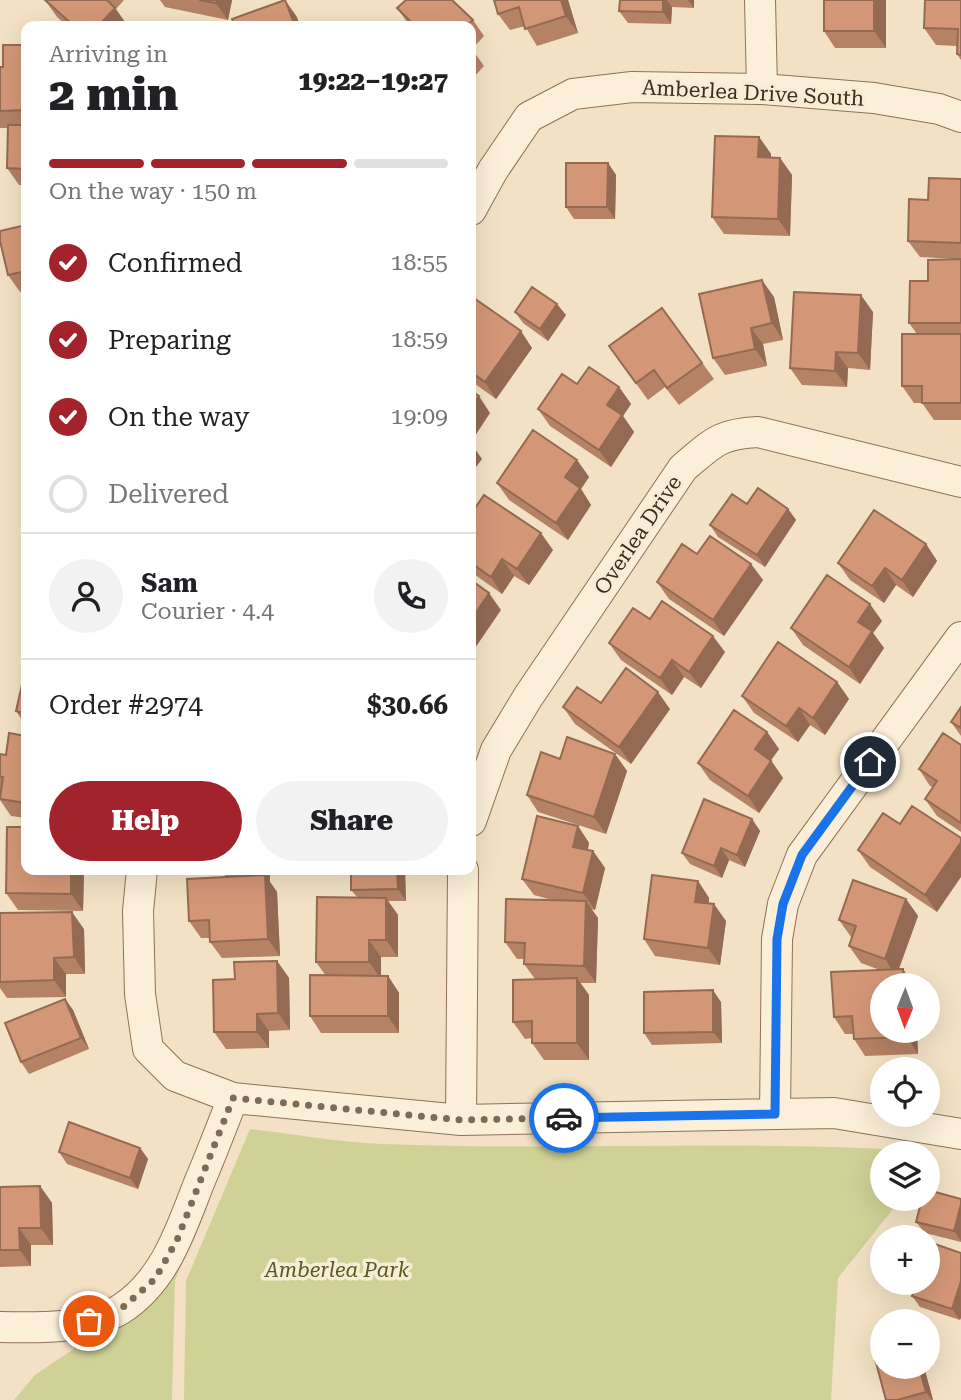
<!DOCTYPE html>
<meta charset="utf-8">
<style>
body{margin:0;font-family:"Roboto Serif",serif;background:#f2f2f2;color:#202124;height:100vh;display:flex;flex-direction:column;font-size:26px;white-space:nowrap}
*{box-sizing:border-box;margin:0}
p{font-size:23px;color:#757577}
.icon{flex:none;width:38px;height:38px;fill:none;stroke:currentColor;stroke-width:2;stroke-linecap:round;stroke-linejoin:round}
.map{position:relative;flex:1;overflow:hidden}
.details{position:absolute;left:21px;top:21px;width:455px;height:854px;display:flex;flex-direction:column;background:#fff;border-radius:14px;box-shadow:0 7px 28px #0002}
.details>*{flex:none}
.needle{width:46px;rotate:181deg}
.buttons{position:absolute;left:870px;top:973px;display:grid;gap:14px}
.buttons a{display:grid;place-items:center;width:70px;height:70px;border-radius:50%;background:#fff;box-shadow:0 7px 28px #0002;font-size:35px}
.pin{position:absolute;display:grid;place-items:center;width:60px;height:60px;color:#fff;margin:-30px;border:4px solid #fff;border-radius:50%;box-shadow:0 2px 7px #0007}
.courier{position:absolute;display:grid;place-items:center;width:70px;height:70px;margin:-35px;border:5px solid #1a73e8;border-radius:50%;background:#fff;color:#222;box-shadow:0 2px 9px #0007}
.head em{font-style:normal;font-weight:800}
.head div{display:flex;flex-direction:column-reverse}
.head{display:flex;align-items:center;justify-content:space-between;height:119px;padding:0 28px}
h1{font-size:46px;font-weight:800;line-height:52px}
.bar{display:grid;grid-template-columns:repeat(4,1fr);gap:10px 7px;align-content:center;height:84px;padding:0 28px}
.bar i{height:9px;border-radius:5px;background:#e0e0e0}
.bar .active{background:#a3232d}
.bar p{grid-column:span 4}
.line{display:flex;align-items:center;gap:18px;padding:0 28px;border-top:2px solid #e0e0e0}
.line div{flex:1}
.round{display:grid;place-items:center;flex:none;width:74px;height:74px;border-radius:37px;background:#f2f2f2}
ol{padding:0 28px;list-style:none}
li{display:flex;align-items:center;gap:21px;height:77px}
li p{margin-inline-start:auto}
li .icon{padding:7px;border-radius:50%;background:#a3232d;color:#fff;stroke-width:4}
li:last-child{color:#757577}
li i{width:38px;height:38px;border:4px solid #e0e0e0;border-radius:50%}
.button{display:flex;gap:14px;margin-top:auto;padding:14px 28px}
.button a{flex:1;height:80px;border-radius:42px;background:#a3232d;color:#fff;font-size:28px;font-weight:800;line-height:80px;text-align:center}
.button a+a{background:#f2f2f2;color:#202124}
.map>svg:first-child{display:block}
</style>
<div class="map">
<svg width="961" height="1400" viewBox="0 0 961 1400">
<rect width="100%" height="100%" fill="#f2e1c4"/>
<path fill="#cfd197" d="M250,1129c44,5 88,13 132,15 174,7 348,-4 521,6l6,3h-27v46h19l-63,79 -7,122h-647l2,-119z
M186,1253l-11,28 -3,119h-158l21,-25 58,-39 32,-12 31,-25 10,-12z"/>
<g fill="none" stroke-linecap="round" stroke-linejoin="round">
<g stroke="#8f7159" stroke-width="32">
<path id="street" d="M760,0l2,89
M471,210l22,-40 36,-53 44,-23 59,-7 130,2 112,9 65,11 22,8
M471,821l25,-71 32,-53 155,-229c30,-25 35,-34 75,-36l203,50
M142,870l-4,41 2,83 8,55 27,27 58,22 228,22 373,-7 127,21
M775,1114l2,-175 6,-35 19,-49 159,-218
M461,1120l2,-250
M0,1327c37,1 89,2 121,-18 44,-28 60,-80 78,-126 12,-28 23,-57 34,-85"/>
</g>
<use href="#street" stroke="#fcefd9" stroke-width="30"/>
</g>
<path fill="#b58266" d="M45,0h79l-8,9 11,16 -2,1h-58l-10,-9z
M160,0h72l-4,20 -63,-13z
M494,0h74l10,33 -41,13 -12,-20 -15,4 -12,-16z
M620,0h74v8l-22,-1 -1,17 -43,-1 -9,-12z
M886,0v48h-51l-11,-17z
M961,0v60l-4,-6v-8l-21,-1 -12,-17z
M397,8l76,12 11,16 -12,13 12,17 -13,14v-54h-62h1z
M26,45v146l-1,-6h-6l-12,-17 1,-40h-8v-61h3z
M759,137l12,17v4h9l12,17 -2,61 -66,-2 -12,-17z
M608,163l8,12 -1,44h-41l-8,-12z
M961,179v241h-27l-12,-17h-8l-12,-17 15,-52 -8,-11 19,-42 30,-22 -38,-2 -12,-16 20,-41z
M26,225v66l-6,1 -12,-17z
M471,296l61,52 -36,51 -25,-18z
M774,297l9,43 -20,4 4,22 -42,9 -12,-17z
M662,308l52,71 -35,26 -14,-18 -17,13 -39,-54z
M515,312l51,3 -18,26 -25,-18z
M873,312l-3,58 -22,-2 -1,19 -45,-2 -12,-17z
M577,384l42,3 12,17 -8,12 11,16 -23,35 -61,-41 -12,-17z
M577,460l12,17 -8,12 10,16 -23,35 -59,-40 -12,-17z
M747,504l41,5 8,11 -31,47 -47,-30 -8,-12z
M471,514l82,36 -24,35 -15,-9 -12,18 -31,-22z
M926,544l11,17 -24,36 -17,-12 -12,18 -34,-23 -12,-17z
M697,554l54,10 12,16 -39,56 -55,-37 -12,-17z
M650,619l75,33 -24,36 -17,-11 -12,18 -51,-35 -12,-17z
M882,621l-9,12 11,15 -24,36 -57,-39 -12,-17z
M26,667v59l-10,-15z
M837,682l12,17 -24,36 -15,-10 -12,17 -44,-29 -12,-17z
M601,703l69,6 -39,55 -56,-40 -12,-17z
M961,707v29l-10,-14z
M767,732l12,17 -8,11 12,18 -24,35 -49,-33 -12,-17z
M26,736v82l-15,-2 -11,-16v-46l6,1z
M961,745v87l-24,-16 -12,-17 8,-12 -3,-1 -11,-17z
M615,754l12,17 -21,63 -68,-22 -11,-17 33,-36z
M752,819l8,12 -15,36 -16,-7 -7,18 -32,-14 -8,-11z
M900,824l37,88 -67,-45 -12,-17z
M578,826l11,17 -1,7 5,1 12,17 -10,42 -4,-1 7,9 -2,65h-16l9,12v65h-45l-12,-17v-5l-7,1 -12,-17 22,-43 -11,-15 1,-5h-8l-12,-17 51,-41 -22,-6 -12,-16z
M84,870l-1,41 -65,-1 -12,-17z
M221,870h49v12l7,10 3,64 -58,2 -12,-16v-4h-9l-12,-17 37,-44z
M405,870l1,31h-18l10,14v42h-17v19h7l11,17v40h-78l-11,-17 16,-40 -10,-14 41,-65 -6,-7z
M698,881l11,17v5l17,18 -6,44 -65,-9 -11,-17z
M906,899l12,17 -19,53 18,62 1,23 -53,2 -11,-17 -1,-5h-8l-11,-17 46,-47 -19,-7 -12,-17 3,-9h-1l-12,-17z
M0,913l84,16 1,45h-19v23l-59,1 -7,-10z
M277,961l12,17 1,52 -21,1v17l-43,1 -12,-17 21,-53z
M65,999l8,11 16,39 -60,25 -8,-12z
M721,1002l1,41 -70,2 -8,-12z
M140,1148l8,11 -10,30 -71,-25 -8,-12z
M40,1186l12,17 1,42h-22v21l-31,1v-80z
M961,1199v43l-36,-9 -9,-11z
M928,1246l32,74 -40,-13 -8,-11z
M882,1367h42l9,33h-47z"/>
<path fill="#946a53" d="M217,0h15l-4,20 -12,-17z
M285,0l12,17 3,9h-5z
M561,0h7l10,33 -12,-17z
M663,0h4l5,7 -1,17 -8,-12z
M688,0h6v8z
M874,0h12v48l-12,-17z
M115,8l12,17 -2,1h-27z
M759,137l12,17 -1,20 -12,-17z
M780,158l12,17 -2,61 -12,-17z
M608,163l8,12 -1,44 -8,-12z
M762,280l12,17 9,43 -11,-17z
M861,295l12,17 -3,58 -12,-17z
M557,304l9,11 -18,26 -8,-12z
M751,328l12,16 4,22 -12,-17z
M521,331l11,17 -36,51 -11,-17z
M836,352l12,16 -1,19 -12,-16z
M619,387l12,17 -8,12 11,16 -23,35 -12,-17 8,-45z
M479,396l11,17 -19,29v-34z
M471,443l11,16 -11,15z
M577,460l12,17 -8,12 10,16 -23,35 -12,-17 9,-46z
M788,509l8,11 -31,47 -8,-12z
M541,533l12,17 -24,35 -12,-16z
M926,544l11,17 -24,36 -11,-17z
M502,559l12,17 -12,18 -11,-17z
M751,564l12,16 -39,56 -11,-16z
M885,568l11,17 -12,18 -12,-17z
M489,593l12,17 -30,44v-34z
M870,604l12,17 -9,12 11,15 -24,36 -11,-17 9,-45z
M713,636l12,16 -24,36 -12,-16z
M672,660l12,17 -12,18 -12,-17z
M837,682l12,17 -24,36 -12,-17z
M658,692l12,17 -39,55 -12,-17z
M799,708l11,17 -12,17 -12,-16z
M767,732l12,17 -12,17 -12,-17z
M615,754l12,17 -21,63 -12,-17z
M771,761l12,17 -24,35 -11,-17z
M752,819l8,12 -15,36 -8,-12z
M578,826l11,17 -5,20 -11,-16z
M961,842v35l-24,35 -12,-17z
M721,848l8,12 -7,18 -8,-12z
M593,851l12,17 -10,42 -12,-17z
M71,870h13l-1,41 -12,-17z
M262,870h8v12l7,10 3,64 -12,-17 -3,-64z
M397,870h8l1,31 -8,-12z
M698,881l11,17 -2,20 -12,-16z
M386,898l12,17v42l-12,-17z
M906,899l12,17 -22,60 -11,-17z
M586,901l12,17 -2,65 -12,-17z
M714,904l12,17 -6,44 -12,-17z
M72,912l12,17 1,45 -11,-17z
M369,940l12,17v22l-12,-17z
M54,958l12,16v23l-12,-17z
M277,961l12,17 1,52 -12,-17z
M903,969l11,16h-10z
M388,976l11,17v40l-11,-17z
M577,978l12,17v65l-12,-17z
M713,990l8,12 1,41 -9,-11z
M65,999l8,11 16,39 -8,-11z
M257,1014l12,17v17l-12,-16z
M906,1031h11l1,23 -11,-17z
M140,1148l8,11 -10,30 -8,-11z
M40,1186l12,17 1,42 -12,-17z
M961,1204v37l-7,-10z
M19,1228l12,17v21l-11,-16z
M961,1281v37l-1,2 -8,-11z
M919,1367h5l9,33h-1l-6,-8z"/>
<path fill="#d39777" stroke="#946a53" stroke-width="2" d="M45,0h62l8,8 -17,18h-24z
M199,0h18l-1,3z
M285,0l10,26h-60l-3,-7z
M406,0h46l21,20 -7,6h-57l3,-3 -15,-15z
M494,0h67l5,16 -41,13 -6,-22 -21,7z
M620,0h43v12l-44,-1z
M824,0h50v31h-50z
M925,0h36v55l-4,-1 1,-25 -34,-1z
M3,45h23v65l-26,1v-44h3z
M8,125h18v65l-1,-21 -18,-1z
M715,136l44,1 -1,20 22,1 -2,61 -66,-2z
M566,163h42l-1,44h-41z
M929,178l32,1v64l-53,-2 1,-42 19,1z
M26,225v46l-18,4 -8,-34v-10z
M961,259v64h-52l1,-42h18v-21z
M762,280l10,43 -21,5 4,21 -42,9 -14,-64z
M532,287l25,17 -17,25 -25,-17z
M794,292l67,3 -3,58 -22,-1 -1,19 -45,-3z
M471,296l50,35 -36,51 -14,-10z
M662,308l40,55 -35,25 -13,-18 -18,13 -27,-37z
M902,334h59v69h-39v-17h-20z
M589,367l30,20 -12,18 15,10 -23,35 -61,-41 24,-35 15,10z
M471,391l8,5 -8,12z
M533,430l44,30 -12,17 15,11 -24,35 -59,-40z
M758,488l30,21 -31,46 -47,-30 22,-31 15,10z
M484,495l57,38 -24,36 -15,-10 -11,18 -20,-14v-49z
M874,510l52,34 -24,36 -17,-12 -13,18 -34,-23z
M710,536l41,28 -38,56 -56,-38 25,-38 15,10z
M827,575l43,29 -12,18 14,9 -23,36 -58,-39z
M471,580l18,13 -18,27z
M662,601l51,35 -24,36 -17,-12 -12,18 -51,-35 24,-35 17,11z
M778,642l59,40 -24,36 -14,-10 -13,18 -44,-30z
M26,667v47l-10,-3z
M626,668l32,24 -39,55 -56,-40 14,-20 24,16z
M961,707v21l-10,-6z
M734,710l33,22 -12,17 16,12 -23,35 -50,-33z
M9,733l17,3v67l-26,-4 3,-22h-3v-23l6,1z
M943,733l18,12v78l-36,-24 12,-18 -18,-12z
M567,737l48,17 -21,63 -67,-22 14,-43 19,7z
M704,799l48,20 -15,36 -16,-7 -7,18 -32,-13z
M912,806l49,32v4l-36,53 -67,-45 25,-37 17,11z
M537,816l41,10 -5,21 20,4 -10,42 -61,-14z
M7,827h19v43h45v24l-65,-1z
M351,870h46l1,19 -47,1z
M265,875l3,64 -58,3 -1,-22 -20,1 -2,-42z
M652,875l46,6 -3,21 19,2 -6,44 -64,-9z
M853,880l53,19 -21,60 -36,-13 7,-20 -17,-6z
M317,897l69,1v42h-17v22h-53z
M506,899l80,2 -2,65 -60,-2 1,-21 -20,-1z
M72,912l2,45 -20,1v22l-54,2v-69z
M277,961l1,52 -21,1v18h-43l-1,-52 22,-1 -1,-17z
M903,969l1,16h-22v46h24l1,6 -53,2 -2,-23 -18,1 -3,-45z
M310,975l78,1v40h-78z
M577,978v65h-45v-22l-19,1v-42z
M713,990v42l-69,1v-41z
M65,999l16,39 -60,24 -16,-39z
M69,1122l71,26 -10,30 -71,-26z
M40,1186l1,42h-22l1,22h-20v-63z
M928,1190l33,9v5l-7,27 -38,-9 6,-23h6z
M929,1242l32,11v28l-9,28 -40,-13 4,-13h12v-37z
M882,1357v10h37l7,25 -29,8h-11l-11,-41z"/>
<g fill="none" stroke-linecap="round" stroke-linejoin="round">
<path stroke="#7d6b58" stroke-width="7" stroke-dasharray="0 12.6" d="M89,1321l32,-12 34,-30 22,-39 56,-142 228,22 103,-2"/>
<path stroke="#1a73e8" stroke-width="9" d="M564,1118l211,-4 2,-175 6,-35 19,-49 68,-93"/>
</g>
<g text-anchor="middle" stroke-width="7" stroke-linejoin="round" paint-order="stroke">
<g font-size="21" fill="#3e2b1e" stroke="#f9ecd5">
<text transform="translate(753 93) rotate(3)" y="7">Amberlea Drive South</text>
<text transform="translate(638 535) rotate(-56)" y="7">Overlea Drive</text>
</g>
<g font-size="21" font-style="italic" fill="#525c23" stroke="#f9ecd5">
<text x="337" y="1277">Amberlea Park</text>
</g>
</g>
</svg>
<div class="buttons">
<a><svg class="needle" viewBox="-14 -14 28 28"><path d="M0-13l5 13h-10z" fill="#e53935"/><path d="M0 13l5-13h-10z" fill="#757577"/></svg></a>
<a><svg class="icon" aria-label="locate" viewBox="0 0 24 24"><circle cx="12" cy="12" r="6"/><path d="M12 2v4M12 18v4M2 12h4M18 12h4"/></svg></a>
<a><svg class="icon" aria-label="layers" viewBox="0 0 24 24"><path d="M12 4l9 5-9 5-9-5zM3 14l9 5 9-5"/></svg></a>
<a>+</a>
<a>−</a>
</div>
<div class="pin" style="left:89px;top:1321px;background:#ea580c"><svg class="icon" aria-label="bag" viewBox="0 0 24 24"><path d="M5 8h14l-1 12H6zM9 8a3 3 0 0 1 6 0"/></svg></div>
<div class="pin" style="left:870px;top:762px;background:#1f2937"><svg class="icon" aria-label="home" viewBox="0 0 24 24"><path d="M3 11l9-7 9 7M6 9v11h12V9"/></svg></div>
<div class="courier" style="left:564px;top:1118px"><svg class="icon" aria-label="car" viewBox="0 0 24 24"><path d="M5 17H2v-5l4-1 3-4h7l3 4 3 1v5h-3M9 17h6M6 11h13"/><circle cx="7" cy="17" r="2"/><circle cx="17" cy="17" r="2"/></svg></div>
<section class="details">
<div class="head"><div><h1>2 min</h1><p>Arriving in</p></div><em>19:22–19:27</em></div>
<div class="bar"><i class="active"></i><i class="active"></i><i class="active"></i><i></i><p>On the way · 150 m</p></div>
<ol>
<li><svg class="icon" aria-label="check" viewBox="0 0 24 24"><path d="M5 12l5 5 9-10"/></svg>Confirmed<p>18:55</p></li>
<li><svg class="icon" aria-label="check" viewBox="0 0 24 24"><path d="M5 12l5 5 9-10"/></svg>Preparing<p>18:59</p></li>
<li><svg class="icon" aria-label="check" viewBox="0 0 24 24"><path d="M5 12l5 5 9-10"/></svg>On the way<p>19:09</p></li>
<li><i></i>Delivered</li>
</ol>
<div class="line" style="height:126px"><a class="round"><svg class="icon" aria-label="person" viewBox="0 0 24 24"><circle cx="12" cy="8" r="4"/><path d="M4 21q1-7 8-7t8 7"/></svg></a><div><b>Sam</b><p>Courier · 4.4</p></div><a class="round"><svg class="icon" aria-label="phone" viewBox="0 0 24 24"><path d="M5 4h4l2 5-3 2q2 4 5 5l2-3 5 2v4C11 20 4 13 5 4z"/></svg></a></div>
<div class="line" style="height:91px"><div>Order #2974</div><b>$30.66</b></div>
<div class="button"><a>Help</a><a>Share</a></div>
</section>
</div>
